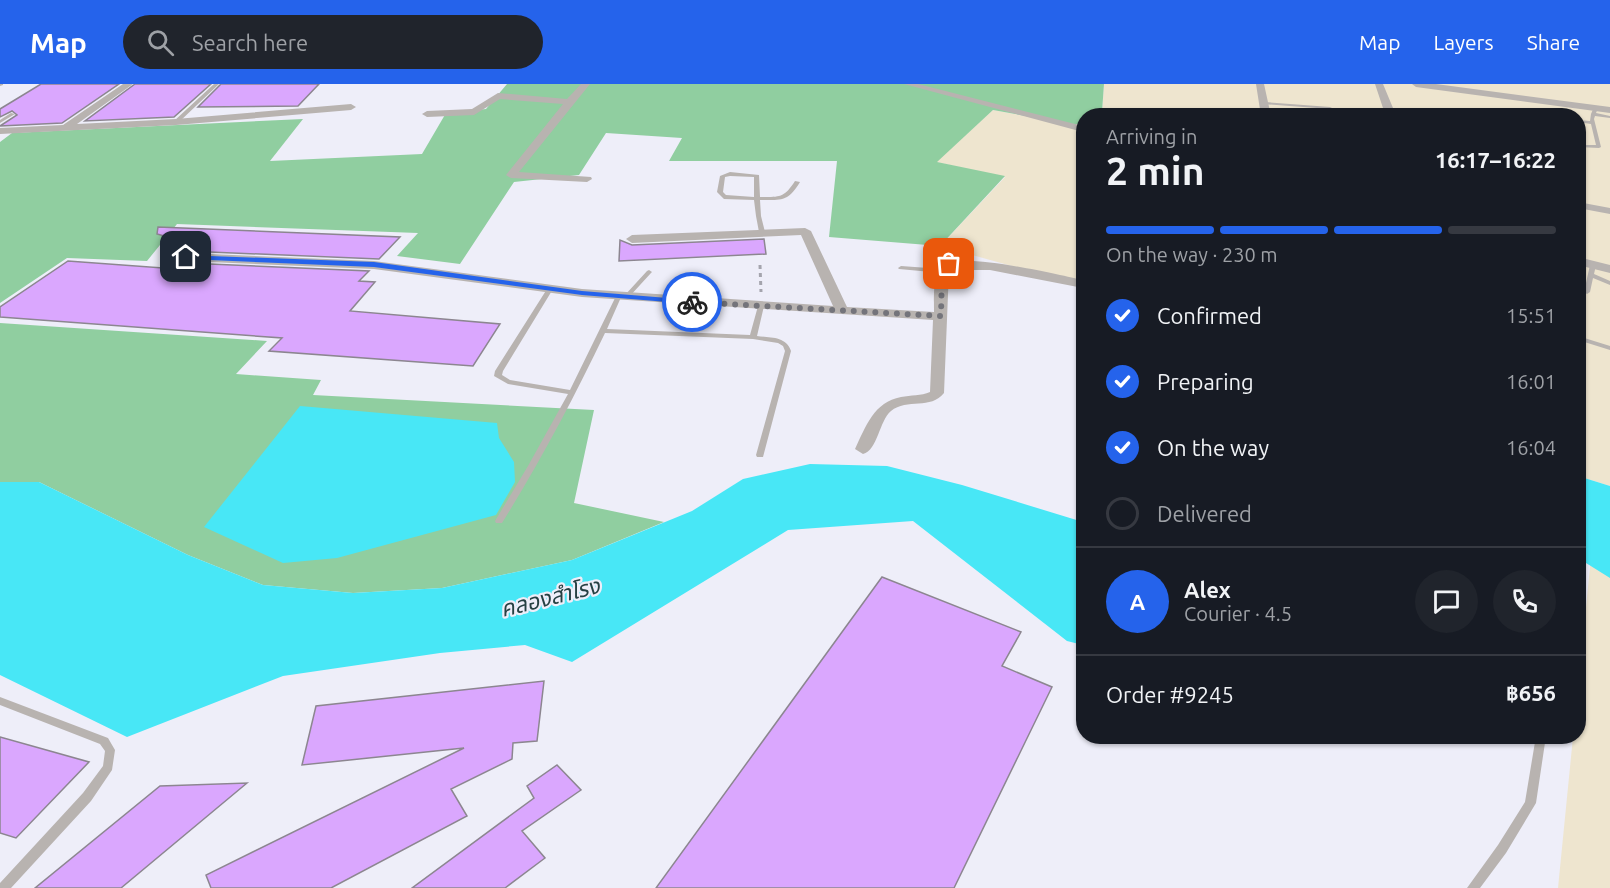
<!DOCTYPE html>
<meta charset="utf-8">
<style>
body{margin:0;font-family:Ubuntu,"Noto Sans Thai",sans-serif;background:#20242c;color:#f1f3f6;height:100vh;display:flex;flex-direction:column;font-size:22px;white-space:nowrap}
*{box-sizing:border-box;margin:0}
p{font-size:20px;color:#9ea1a6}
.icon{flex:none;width:33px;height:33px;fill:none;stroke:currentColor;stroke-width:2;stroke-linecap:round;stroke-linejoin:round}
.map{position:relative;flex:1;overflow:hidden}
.panel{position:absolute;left:1076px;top:24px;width:510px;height:636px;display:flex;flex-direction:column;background:#171b24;border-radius:24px;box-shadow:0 2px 4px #0004}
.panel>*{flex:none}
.pin{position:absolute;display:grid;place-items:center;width:51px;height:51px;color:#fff;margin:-26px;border-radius:12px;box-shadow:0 3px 9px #0006}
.courier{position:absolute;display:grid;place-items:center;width:60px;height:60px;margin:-30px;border:4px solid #2563eb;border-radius:50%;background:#fff;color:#222;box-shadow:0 2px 8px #0007}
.overview em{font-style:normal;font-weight:700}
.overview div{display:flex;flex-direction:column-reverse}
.overview{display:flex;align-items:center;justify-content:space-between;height:102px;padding:0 30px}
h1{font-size:39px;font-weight:700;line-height:45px}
.bar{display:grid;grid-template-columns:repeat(4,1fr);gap:9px 6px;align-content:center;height:72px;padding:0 30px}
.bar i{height:8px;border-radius:4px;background:#363941}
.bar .current{background:#2563eb}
.bar p{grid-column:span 4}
.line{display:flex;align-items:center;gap:15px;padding:0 30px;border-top:2px solid #363941}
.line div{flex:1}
.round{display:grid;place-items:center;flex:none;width:63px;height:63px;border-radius:32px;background:#20242c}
ol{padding:0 30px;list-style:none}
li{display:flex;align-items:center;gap:18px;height:66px}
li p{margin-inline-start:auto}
li .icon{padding:6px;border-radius:50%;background:#2563eb;color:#fff;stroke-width:4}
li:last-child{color:#9ea1a6}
li i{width:33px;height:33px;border:3px solid #363941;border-radius:50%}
header{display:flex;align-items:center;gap:36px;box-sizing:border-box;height:84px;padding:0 30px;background:#2563eb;color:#fff}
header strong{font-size:28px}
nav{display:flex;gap:33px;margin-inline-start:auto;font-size:21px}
.search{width:420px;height:54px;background:#20242c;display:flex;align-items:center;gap:15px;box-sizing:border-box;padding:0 21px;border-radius:33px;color:#9ea1a6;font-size:22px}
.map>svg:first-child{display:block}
</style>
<header>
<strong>Map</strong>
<div class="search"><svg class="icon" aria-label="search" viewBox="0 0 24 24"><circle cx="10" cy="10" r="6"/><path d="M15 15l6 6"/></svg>Search here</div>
<nav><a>Map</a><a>Layers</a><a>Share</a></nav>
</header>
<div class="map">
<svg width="1610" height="804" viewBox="0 0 1610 804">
<rect width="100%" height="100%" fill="#eeeef9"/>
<path fill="#eee5cf" d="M1104,0h506v402l-32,-10v-360h-484l8,-4z
M993,26l82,15 8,-4v165l-143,-40 65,-69 -69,-15z
M1592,463l18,11v330h-52l15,-151 5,-1v-48z"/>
<path fill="#90cea0" d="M507,0h597l-2,28 -8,3 -11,1v5l-8,4 -82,-15 -56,52 68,14 -65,70 -111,-9 8,-76h-168l13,-23 -76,-5 -27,42 -65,7 -54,82 -63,-8 21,-23 -241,-9 -30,37 -80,-3 -67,45v-161l12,-9 291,-14 -33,42 152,-7 24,-41 40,-4z
M0,239l267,18 -31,33 85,6 -8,15 281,15 -20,93 90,19 -92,38 -130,28 -89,5 -90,-8 -75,-30 -149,-73h-39z"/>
<path fill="#48e7f6" d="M300,322l197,17 2,15 15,24 1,20 -19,33 -159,43 -54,5 -79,-36z
M810,380l77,2 75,19 121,37v123l-16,-4 -154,-120 -125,9 -216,132 -47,-17 -85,8 -157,23 -156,61 -127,-62v-193h39l149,73 75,30 90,8 89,-5 130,-28 120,-49 51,-32z
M1578,392l32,10v92l-32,-20z"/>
<path fill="#daa7fe" stroke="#8c8690" stroke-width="1.5" d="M41,0h78l-57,39 -62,3 17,-11 -5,-4 -12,6v-8z
M135,0h76l-37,33 -89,4z
M221,0h98l-21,22 -100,1z
M158,143l242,10 -21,22 -193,-8 -8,7 8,5 183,8 -10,10 16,1 -25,29 150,13 -27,42 -204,-15 13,-13 -282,-21v-10l68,-46 95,7 22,-26 -28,-8z
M764,155l2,15 -147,7 1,-21 12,5z
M882,493l139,55 -19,34 50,21 -98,201h-298z
M544,597l-7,60 -24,2 -1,16 -61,30 16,27 -136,72h-120l-5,-13 258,-127 -162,17 14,-59z
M0,653l89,25 -73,76 -16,-5z
M557,681l24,25 -59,41 23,27 -40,30h-93l122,-90 -7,-12z
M247,699l-126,105h-86l125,-102z"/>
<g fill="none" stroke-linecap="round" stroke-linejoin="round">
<path stroke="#a4a4ad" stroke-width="3" stroke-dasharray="4 4" stroke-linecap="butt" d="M760,181l1,27"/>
<path fill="#b8b3b0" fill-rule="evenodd" d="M0,0h3v1l-3,1z
M214,0h5l-41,39h-4v-2z
M1264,18l66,5 2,1 -2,1 -68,-5v-2z
M1594,23l4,1 -2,5 14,3v2l-15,-2 -1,3 7,28 -2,1 -21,-1v-2h18l-5,-21 -13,-2v-2l12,1 1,-7z
M11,29l4,1 -15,9v-3z
M1525,29h2l14,3 -16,-1z
M730,88l29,3 1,22c20,0 24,1 35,-16l5,1c-12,20 -18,18 -40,18l1,16 4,16 -3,2 -3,-2 -3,-16 -2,-16 -30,-1 -7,-7 3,-16zM730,92l24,1v20l-28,-2 -3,-3 2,-15z
M1593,179l3,2 -2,9 16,7v4l-17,-7 -3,14 -3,2 -3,-2 6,-27z
M901,182l41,3 3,2 -3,2 -43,-4 -1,-1z
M649,186l3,2 -1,1 -22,24h-4v-2l22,-24z
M550,203l3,2 -50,82 -1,4 8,5 60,10 47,-96 2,-1 3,2 -15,34 143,6 8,-29 1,-1h4l1,1 -7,30c13,2 29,0 34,15l-28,106h-6l-1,-2 29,-104 -2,-5 -5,-3 -25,-4 -148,-6c-31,65 -65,129 -103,190h-6l-1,-2 33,-55 40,-72 -60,-10 -14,-8 1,-5 52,-82z
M1578,252l32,10v4l-32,-10z
M0,613l108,41 7,12 -3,20 -21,31 -80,87h-11v-5l83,-90 20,-27 2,-15 -5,-7 -100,-39z
M1536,652h10l-10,67 -30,50 -26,35h-13l31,-43 27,-43z"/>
<path fill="#b8b3b0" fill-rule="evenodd" d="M123,0h10l-56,40 99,-5 175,-15 5,3 -5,3 -175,15 -176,9v-6l63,-3z
M581,0h9l-71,88 72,5 1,2 -5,3 -76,-4 -5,-3 57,-71 -63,-5 -26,16 -47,2 -5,-3 5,-3 45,-2 26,-16 69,6z
M904,0h14l165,42v6z
M1256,0h8l7,32h-10z
M1375,0h8l10,24 -2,2 -8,-2z
M1412,0h24l174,23v6l-194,-26z
M1578,118l32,6v6l-32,-6z
M805,144l6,3 36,76 87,5c0,-10 -1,-40 6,-46 18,-16 118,9 143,14v8l-93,-18h-41l-5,123c-13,17 -37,5 -53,18 -12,10 -13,39 -28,43l-8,-5c11,-23 19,-47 46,-52 10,-2 20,-1 29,-5l3,-72 -351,-23 -208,-28 -188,-8 -6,-4 6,-4 188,8 208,28 251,17 -32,-71 -169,8 -6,-4 6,-4z
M1578,173l32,8v8l-32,-8z"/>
</g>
<path fill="#2563eb" d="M183,171l191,7 208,29 110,9 4,2 -4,2 -110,-9 -208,-28 -188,-8z"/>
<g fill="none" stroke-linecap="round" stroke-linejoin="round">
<path stroke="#74747b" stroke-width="6" stroke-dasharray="0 10.8" d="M692,218l249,14 1,-45 7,-7"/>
</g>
<g text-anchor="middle" stroke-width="4.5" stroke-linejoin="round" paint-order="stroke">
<g font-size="22" font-style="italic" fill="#264043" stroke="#eeeef9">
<text transform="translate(550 513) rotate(-14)" y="8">คลองสำโรง</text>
</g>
</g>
</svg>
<div class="pin" style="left:949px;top:180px;background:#ea580c"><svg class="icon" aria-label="bag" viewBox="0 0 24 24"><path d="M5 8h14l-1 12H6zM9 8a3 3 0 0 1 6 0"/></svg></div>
<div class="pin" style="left:186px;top:173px;background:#1f2937"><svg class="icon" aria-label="home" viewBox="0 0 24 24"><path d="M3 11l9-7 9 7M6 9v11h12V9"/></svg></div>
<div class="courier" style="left:692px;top:218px"><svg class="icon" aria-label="bike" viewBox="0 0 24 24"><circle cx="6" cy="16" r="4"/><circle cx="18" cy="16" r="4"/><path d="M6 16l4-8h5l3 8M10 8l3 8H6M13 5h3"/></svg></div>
<section class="panel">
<div class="overview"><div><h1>2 min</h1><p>Arriving in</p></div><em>16:17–16:22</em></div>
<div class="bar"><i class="current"></i><i class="current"></i><i class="current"></i><i></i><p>On the way · 230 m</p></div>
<ol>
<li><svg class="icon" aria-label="check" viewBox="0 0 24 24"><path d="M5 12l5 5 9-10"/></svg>Confirmed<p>15:51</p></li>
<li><svg class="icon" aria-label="check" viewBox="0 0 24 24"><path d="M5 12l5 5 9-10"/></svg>Preparing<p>16:01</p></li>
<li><svg class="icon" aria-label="check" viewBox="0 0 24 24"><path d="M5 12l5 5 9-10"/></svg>On the way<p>16:04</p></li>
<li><i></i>Delivered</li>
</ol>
<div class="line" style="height:108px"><b class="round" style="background:#2563eb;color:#fff">A</b><div><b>Alex</b><p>Courier · 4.5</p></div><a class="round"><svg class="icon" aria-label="chat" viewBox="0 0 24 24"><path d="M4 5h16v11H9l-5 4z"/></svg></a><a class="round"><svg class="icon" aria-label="phone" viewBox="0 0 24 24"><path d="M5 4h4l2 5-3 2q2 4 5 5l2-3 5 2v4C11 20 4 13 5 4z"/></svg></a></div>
<div class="line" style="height:78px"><div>Order #9245</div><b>฿656</b></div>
</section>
</div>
